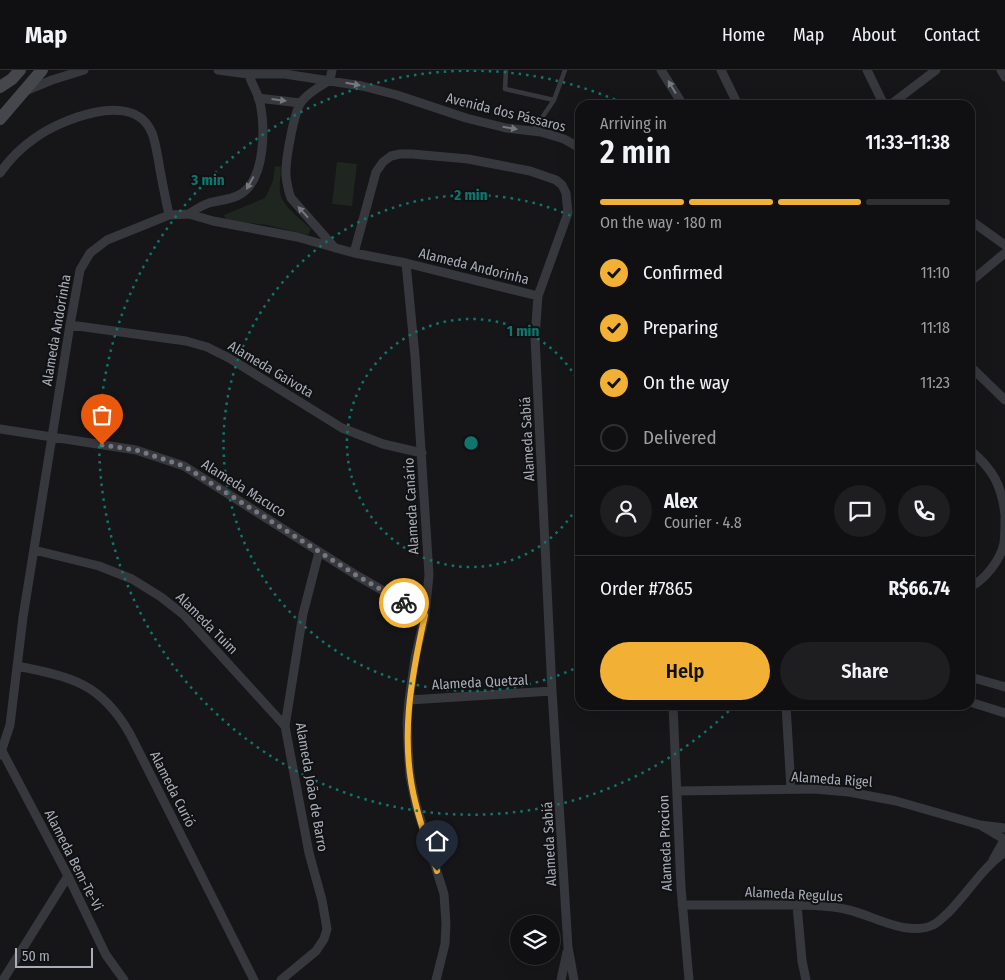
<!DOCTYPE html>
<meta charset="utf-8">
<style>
body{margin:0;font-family:"Fira Sans Condensed",sans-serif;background:#1e1e20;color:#f1f3f6;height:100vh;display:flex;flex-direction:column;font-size:19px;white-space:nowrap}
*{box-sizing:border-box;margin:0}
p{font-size:16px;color:#9c9d9f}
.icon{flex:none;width:28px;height:28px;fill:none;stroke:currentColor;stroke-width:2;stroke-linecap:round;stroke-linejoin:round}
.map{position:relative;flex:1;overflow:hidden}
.sheet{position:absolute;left:575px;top:30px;width:400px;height:610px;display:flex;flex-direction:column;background:#101012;border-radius:15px;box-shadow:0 5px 20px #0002,0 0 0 1px #303032}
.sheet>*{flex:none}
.fabs{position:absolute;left:510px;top:845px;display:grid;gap:10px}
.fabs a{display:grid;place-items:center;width:50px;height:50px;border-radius:50%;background:#101012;box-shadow:0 5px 20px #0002,0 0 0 1px #303032;font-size:25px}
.scale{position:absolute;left:15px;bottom:12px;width:78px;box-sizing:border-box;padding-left:5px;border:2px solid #a8adb8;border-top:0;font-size:14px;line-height:18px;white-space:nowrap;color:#a8adb8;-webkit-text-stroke:4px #111113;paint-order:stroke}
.pin{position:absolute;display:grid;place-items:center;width:42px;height:42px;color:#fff;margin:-51px -21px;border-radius:50% 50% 50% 0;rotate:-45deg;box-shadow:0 0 5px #0007}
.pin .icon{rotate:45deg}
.courier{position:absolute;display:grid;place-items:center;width:50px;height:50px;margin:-25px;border:4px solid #f2b134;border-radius:50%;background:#fff;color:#222;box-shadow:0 1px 6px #0007}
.overview em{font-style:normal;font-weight:600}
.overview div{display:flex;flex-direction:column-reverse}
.overview{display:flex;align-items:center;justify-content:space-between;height:85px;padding:0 25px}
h1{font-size:32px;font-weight:600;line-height:38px}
.bar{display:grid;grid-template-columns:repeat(4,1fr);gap:8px 5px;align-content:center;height:60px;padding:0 25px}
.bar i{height:6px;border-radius:4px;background:#303032}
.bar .current{background:#f2b134}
.bar p{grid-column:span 4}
.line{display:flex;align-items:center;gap:12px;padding:0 25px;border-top:1px solid #303032}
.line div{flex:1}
.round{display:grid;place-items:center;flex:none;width:52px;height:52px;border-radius:26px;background:#1e1e20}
ol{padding:0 25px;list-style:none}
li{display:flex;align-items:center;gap:15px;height:55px}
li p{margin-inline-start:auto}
li .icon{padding:5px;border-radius:50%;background:#f2b134;color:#111;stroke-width:4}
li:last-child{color:#9c9d9f}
li i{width:28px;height:28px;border:2px solid #303032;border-radius:50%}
.primary-button{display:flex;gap:10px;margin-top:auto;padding:10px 25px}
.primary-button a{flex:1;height:58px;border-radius:30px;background:#f2b134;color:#111;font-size:20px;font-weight:600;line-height:58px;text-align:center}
.primary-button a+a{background:#1e1e20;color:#f1f3f6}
header{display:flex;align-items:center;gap:30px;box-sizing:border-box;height:70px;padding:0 25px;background:#101012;border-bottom:1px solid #303032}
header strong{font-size:24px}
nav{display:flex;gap:28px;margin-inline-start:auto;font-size:18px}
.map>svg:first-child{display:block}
</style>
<header>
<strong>Map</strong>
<nav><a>Home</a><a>Map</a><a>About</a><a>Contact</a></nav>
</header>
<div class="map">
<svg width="1005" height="910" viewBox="0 0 1005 910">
<rect width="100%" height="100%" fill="#161618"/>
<path fill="#1e261f" d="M337,92l20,2 -5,42 -20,-2z
M275,96l6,1c0,9 -3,21 0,29 3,11 21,24 30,33l-3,6 -41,-10 -41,-5 -2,-5 41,-17 8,-17z"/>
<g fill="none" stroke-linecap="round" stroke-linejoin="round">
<path stroke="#37383d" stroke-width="4.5" d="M506,0l-1,19 49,11
M533,61l21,-31 11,-30"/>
<path stroke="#37383d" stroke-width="9" d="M218,0l30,4h37l77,12 35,9 69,23 40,10 35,4 23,7 16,9
M332,0l-2,10c-9,6 -21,12 -28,21 -8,9 -17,61 -16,75 1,8 2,14 5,22l44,50
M661,0l22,35
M721,0l17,35
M867,0l17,35
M1001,0l4,7
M25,21l27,-11 32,-10
M258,28l42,5
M890,35l46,-35
M0,103c9,-13 22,-26 35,-35 25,-18 95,-47 115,-9 5,8 6,20 8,29 3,19 7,38 11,57
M189,144c6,-4 13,-9 20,-11 10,-3 21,-3 30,-8 27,-14 27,-71 20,-96 -3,-10 -10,-19 -11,-29
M970,150l35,25
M354,183l22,-81 7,-10 8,-6 9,-2h12l56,5 62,12 26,9 6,5 4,8 2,20 -30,83 -3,41 17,354 16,256 6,33
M406,193l9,93 14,219 -4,40 -10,43 -6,42 -2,22 1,25 2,29 6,29 28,89 2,30 -1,20 -9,36
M970,212l35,-29
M70,255l116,16 21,6 22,11 113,70 41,16 39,9
M970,296l35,34
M0,359l136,21 48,16 172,109 69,40
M970,380c23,19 32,36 35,65
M34,480l65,16 33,13 29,18 23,18 101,111
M970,517c15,-7 31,-28 34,-44 1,-8 1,-17 1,-25
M17,596c55,11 84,17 113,68l124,246
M970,607l35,10
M409,630l143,-9
M970,632l35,11
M673,635l8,183 8,92
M786,635l5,84
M2,681l66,125 38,79 18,25
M0,685l10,-30 13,-108 47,-292 10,-55 10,-17 17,-13 62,-25 20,-1 24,7 84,16 57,16 52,10 132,33
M677,721l137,-2 35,3 47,9 84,24 25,3
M980,755l22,13
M993,790l10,-18
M682,835c30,0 61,0 91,0 25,0 51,-1 76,5 25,6 58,27 84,15 6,-3 10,-8 15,-12 20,-20 34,-45 57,-61
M797,835l5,56 4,19
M3,910l65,-104
M281,910l35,-29 8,-12 3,-10 -5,-29 -13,-47 -24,-127 18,-112 16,-62
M561,910l6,-28"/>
<path stroke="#45474d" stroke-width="12" d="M0,17l12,-8 8,-9
M0,49l42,-49"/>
</g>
<defs><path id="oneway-solid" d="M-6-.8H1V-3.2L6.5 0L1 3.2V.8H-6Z" transform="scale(1.25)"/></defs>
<g fill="#757881">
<use href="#oneway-solid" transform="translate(353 14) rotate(10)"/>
<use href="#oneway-solid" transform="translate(672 17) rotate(-121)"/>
<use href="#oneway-solid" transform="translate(279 30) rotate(7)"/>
<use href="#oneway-solid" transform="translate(510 58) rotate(9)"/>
<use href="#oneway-solid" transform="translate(250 113) rotate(119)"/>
<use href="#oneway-solid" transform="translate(303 142) rotate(-132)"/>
</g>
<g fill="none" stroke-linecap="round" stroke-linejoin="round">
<path stroke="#757880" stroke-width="5" stroke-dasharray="0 9" d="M102,375l34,5 48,16 172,109 48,28"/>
<path stroke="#f2b134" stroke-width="6" d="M404,533l21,12c-14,63 -26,126 -9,190 5,22 14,44 21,66"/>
</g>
<g fill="none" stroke="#0f766e" stroke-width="2.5" stroke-dasharray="2.5 5">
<path d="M580 432A124 124 0 1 1 580 314"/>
<path d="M580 596A248 248 0 1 1 580 150"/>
<path d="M734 636A372 372 0 1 1 625 34"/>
</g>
<g text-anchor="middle" stroke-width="4" stroke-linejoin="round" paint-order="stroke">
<g font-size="14" fill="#a8adb8" stroke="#111113">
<text transform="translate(506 42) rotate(14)" y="5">Avenida dos Pássaros</text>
<text transform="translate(474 196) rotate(14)" y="5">Alameda Andorinha</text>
<text transform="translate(56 260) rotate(-80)" y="5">Alameda Andorinha</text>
<text transform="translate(271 299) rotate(31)" y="5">Alameda Gaivota</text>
<text transform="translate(527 369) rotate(-93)" y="5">Alameda Sabiá</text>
<text transform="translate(244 418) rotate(32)" y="5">Alameda Macuco</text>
<text transform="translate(411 436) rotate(-93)" y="5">Alameda Canário</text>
<text transform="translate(207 553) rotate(45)" y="5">Alameda Tuim</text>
<text transform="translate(480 612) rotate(-3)" y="5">Alameda Quetzal</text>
<text transform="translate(832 709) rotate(4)" y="5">Alameda Rigel</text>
<text transform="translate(312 717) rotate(80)" y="5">Alameda João de Barro</text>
<text transform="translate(173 719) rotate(63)" y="5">Alameda Curió</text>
<text transform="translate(665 773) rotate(-92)" y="5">Alameda Procion</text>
<text transform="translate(549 774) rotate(-93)" y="5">Alameda Sabiá</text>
<text transform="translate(74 790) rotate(63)" y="5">Alameda Bem-Te-Vi</text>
<text transform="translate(794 824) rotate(3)" y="5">Alameda Regulus</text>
</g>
</g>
<circle cx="471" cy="373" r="8" fill="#0f766e" stroke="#111113" stroke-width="2.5"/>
<g font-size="15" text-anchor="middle" font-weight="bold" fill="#0f766e" stroke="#111113" stroke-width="4" stroke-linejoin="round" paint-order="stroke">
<text x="208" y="115">3 min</text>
<text x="471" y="130">2 min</text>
<text x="523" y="266">1 min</text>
</g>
</svg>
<div class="fabs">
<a><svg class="icon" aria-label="layers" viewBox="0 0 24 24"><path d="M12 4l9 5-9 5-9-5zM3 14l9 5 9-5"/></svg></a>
</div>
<div class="scale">50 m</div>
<div class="pin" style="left:102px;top:375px;background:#ea580c"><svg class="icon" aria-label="bag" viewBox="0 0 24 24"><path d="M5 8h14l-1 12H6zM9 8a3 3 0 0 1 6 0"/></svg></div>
<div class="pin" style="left:437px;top:801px;background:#1f2937"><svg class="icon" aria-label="home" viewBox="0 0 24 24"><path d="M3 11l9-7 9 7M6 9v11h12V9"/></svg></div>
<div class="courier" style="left:404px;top:533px"><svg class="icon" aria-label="bike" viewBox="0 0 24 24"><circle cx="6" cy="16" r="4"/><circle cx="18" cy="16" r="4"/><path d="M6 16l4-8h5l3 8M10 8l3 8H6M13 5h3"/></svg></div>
<section class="sheet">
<div class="overview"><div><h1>2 min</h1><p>Arriving in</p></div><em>11:33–11:38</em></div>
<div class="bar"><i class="current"></i><i class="current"></i><i class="current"></i><i></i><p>On the way · 180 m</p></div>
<ol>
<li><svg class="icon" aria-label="check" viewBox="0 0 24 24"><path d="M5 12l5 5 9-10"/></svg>Confirmed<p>11:10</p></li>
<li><svg class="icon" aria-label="check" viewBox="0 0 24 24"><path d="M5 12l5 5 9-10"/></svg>Preparing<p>11:18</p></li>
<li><svg class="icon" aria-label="check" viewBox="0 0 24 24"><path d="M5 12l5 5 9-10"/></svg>On the way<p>11:23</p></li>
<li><i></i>Delivered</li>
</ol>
<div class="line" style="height:90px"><a class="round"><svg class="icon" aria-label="person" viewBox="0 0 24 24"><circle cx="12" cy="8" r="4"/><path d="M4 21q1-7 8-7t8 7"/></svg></a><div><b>Alex</b><p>Courier · 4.8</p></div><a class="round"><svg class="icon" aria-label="chat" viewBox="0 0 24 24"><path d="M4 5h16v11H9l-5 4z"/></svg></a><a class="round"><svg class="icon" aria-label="phone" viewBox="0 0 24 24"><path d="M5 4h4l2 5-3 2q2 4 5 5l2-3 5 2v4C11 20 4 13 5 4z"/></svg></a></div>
<div class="line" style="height:65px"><div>Order #7865</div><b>R$66.74</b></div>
<div class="primary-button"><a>Help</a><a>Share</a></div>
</section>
</div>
